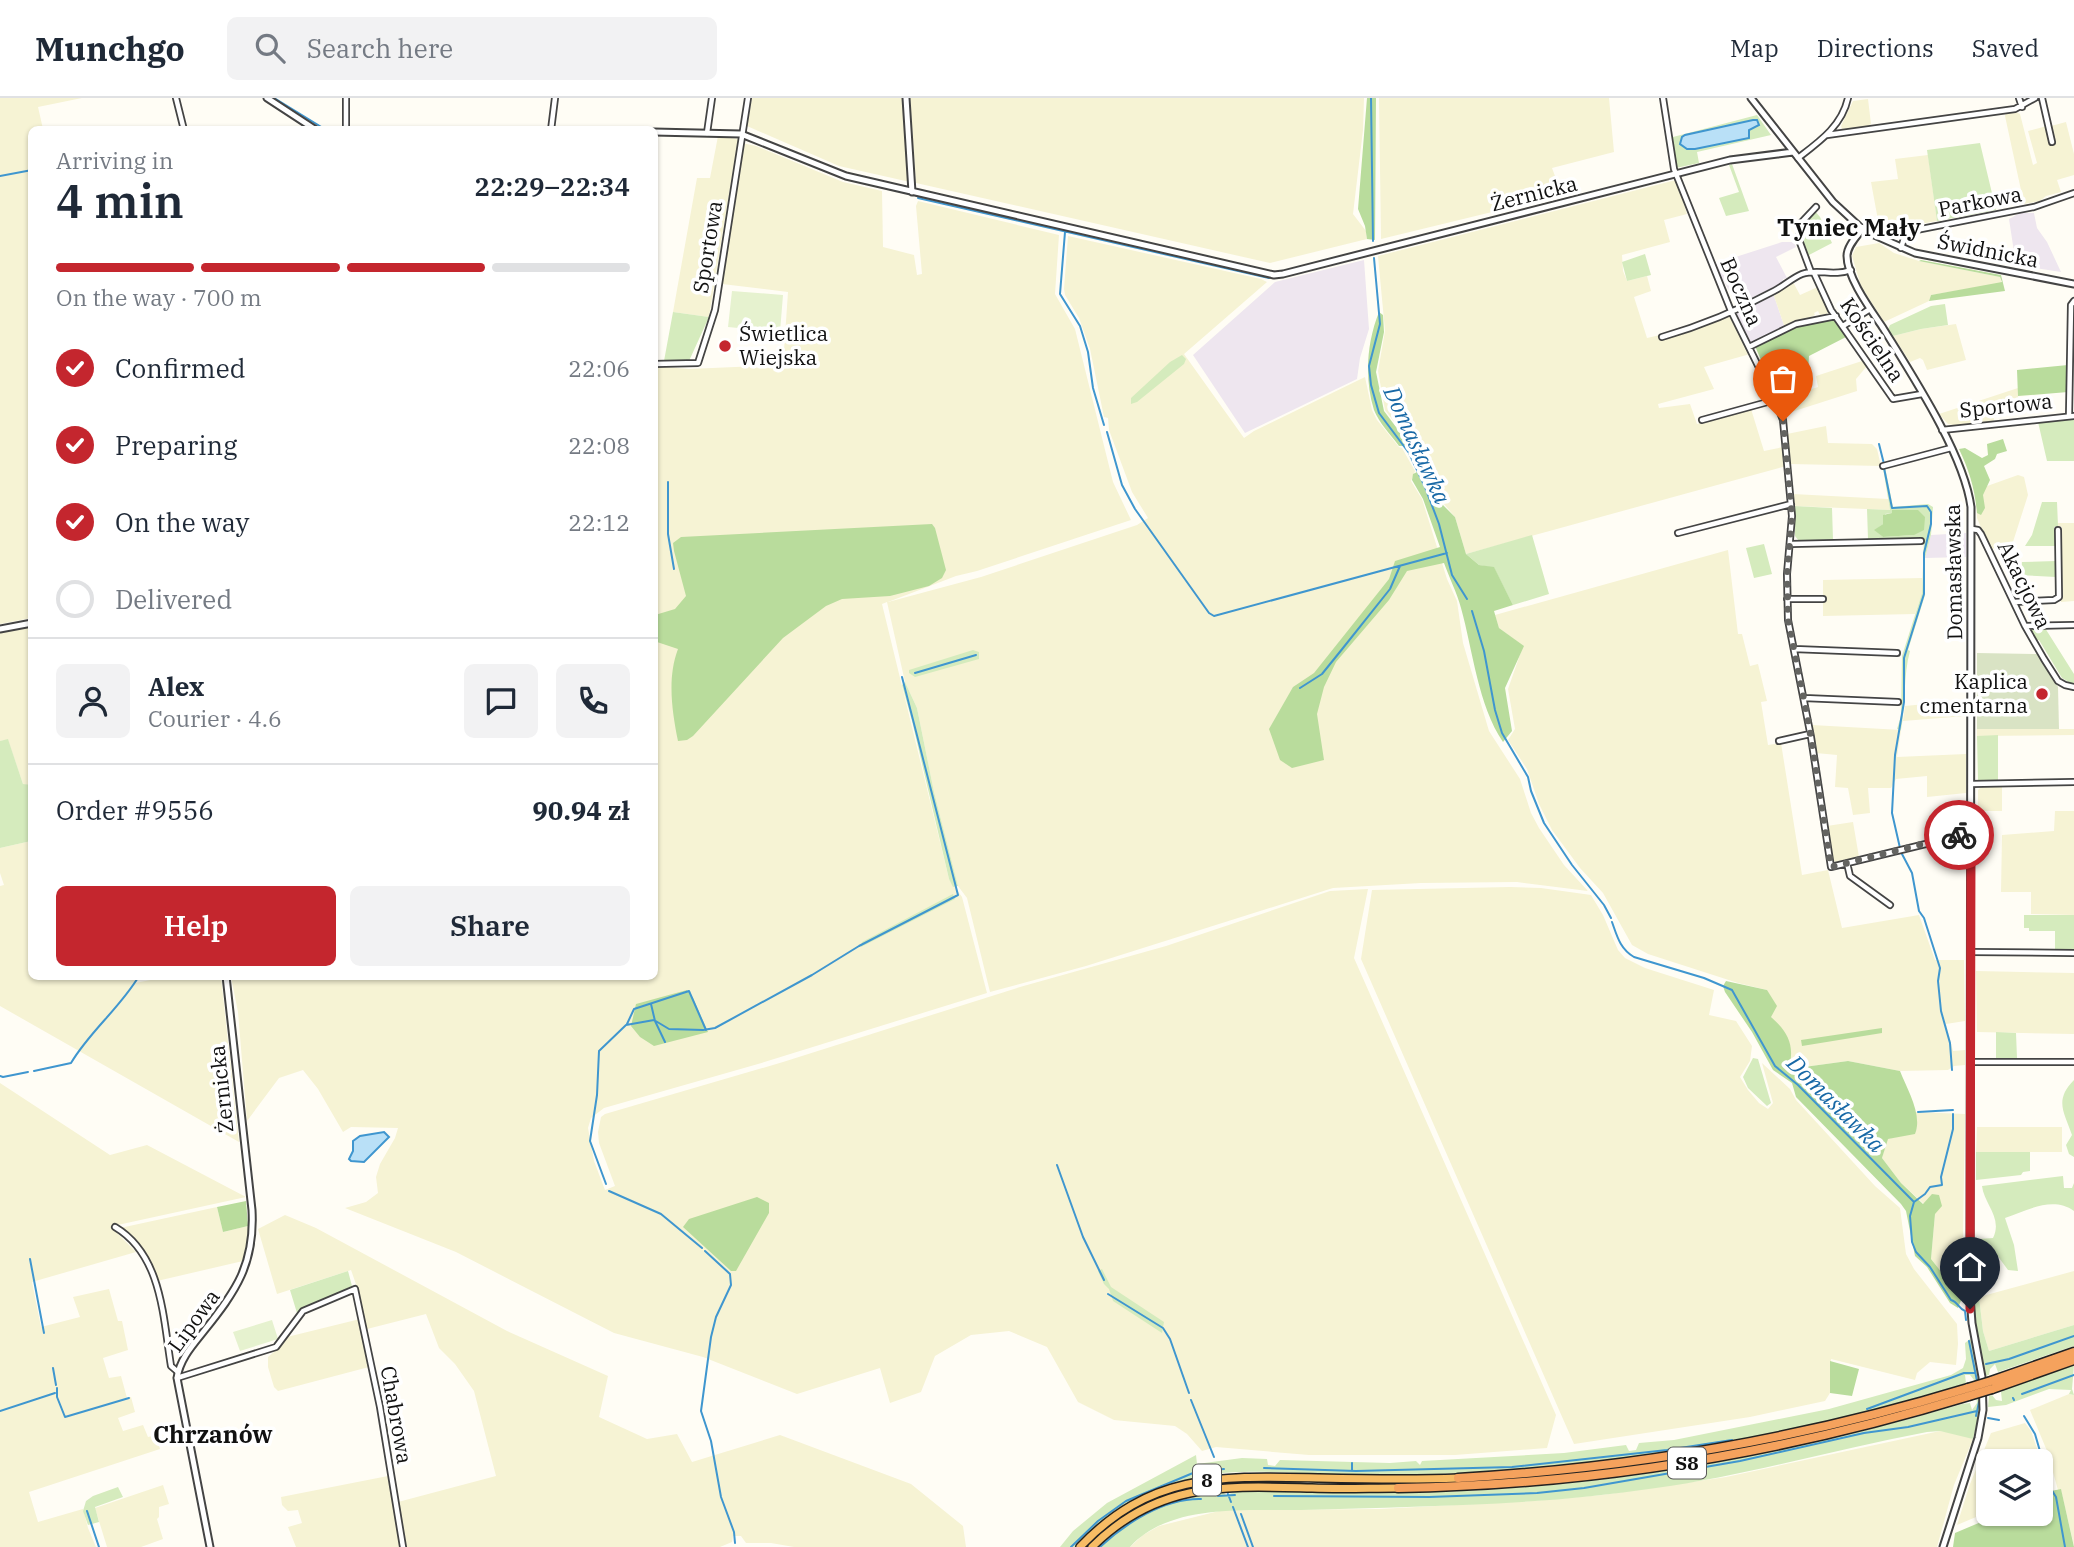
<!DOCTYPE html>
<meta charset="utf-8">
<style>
body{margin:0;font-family:"IBM Plex Serif",serif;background:#f2f2f3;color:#1f2937;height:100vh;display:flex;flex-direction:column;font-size:26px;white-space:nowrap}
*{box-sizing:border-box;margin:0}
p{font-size:23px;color:#747a83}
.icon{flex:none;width:38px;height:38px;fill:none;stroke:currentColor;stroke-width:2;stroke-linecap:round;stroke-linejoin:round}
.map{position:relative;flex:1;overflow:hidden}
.side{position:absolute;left:28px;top:28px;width:630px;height:854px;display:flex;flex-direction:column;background:#fff;border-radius:10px;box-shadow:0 2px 5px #0004}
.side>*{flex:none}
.tools{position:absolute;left:1976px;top:1351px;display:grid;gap:14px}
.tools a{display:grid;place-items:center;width:77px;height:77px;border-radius:10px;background:#fff;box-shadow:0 2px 5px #0004;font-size:35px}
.pin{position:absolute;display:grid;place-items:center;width:60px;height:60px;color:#fff;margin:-72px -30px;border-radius:50% 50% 50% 0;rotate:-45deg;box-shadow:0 0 7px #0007}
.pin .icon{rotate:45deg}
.courier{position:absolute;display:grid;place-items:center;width:70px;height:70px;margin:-35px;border:5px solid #c4262e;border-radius:50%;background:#fff;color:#222;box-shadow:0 2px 9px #0007}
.overview em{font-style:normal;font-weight:600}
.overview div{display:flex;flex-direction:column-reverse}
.overview{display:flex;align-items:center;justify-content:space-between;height:119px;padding:0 28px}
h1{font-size:46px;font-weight:600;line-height:52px}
.bar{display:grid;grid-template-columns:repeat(4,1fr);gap:10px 7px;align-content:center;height:84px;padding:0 28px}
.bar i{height:9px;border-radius:5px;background:#e0e1e3}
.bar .active{background:#c4262e}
.bar p{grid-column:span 4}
.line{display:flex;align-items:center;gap:18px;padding:0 28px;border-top:2px solid #e0e1e3}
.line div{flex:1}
.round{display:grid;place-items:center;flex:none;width:74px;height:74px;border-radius:10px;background:#f2f2f3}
ol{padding:0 28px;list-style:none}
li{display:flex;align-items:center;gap:21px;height:77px}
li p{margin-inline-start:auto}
li .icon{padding:7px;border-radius:50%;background:#c4262e;color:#fff;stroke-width:4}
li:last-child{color:#747a83}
li i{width:38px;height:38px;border:4px solid #e0e1e3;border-radius:50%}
.cta{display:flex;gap:14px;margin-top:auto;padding:14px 28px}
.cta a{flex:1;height:80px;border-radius:10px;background:#c4262e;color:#fff;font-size:28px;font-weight:600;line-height:80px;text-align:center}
.cta a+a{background:#f2f2f3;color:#1f2937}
header{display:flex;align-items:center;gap:42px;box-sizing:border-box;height:98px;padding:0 35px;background:#fff;border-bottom:2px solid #e0e1e3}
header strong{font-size:33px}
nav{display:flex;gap:38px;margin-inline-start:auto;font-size:24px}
.search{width:490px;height:63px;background:#f2f2f3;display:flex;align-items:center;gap:18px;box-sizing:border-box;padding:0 24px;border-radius:10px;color:#747a83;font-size:26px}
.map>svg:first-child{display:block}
</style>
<header>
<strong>Munchgo</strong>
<div class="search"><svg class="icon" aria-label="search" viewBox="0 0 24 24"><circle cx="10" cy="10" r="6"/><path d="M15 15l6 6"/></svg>Search here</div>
<nav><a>Map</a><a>Directions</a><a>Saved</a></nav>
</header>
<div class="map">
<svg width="2074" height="1449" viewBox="0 0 2074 1449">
<rect width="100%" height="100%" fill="#fffdf5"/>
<path fill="#eee6ef" d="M2020,115h14l3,15 10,14 14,30 -45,-7 -7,-46z
M1782,144h12l2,5 -20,10 11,21 -4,1 -1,4 -45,22 -23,-41z
M1364,162l5,69 -9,29 -3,21 -112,54 -52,-78 82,-73z
M1768,198h6l11,32 -37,15 -14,-30z
M1966,435v24l-41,1 6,-23z"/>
<path fill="#f6f3d4" d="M0,0h82l-44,9 5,22 -11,1 -1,488 -31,6z
M752,0h152l6,84 -71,-16 -92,-40z
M910,0h454l-1,32 -10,84 13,17 1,8 -97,24 -354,-80z
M1379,0h230l5,54 -62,16 10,27 -181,44z
M1868,1l3,25 -3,2 -26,3 -1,-3 12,-25z
M2016,14l4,2 13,51 4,-2 -9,-32 19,-5 5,16 3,-1 -4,-15 15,-4 8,32v21l-17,5 4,12 -15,4 -6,5 -16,3 -19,-88 1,-3z
M718,38l20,3 -29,178 -36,-5 24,-134h13z
M742,45l14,3 87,36 39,9 1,56 31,8 3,20 5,-1 -6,-68 2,-5 141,34 -4,59 20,35 38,153 18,38 -154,51 -21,5 -68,26 93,-25 156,-52 11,-7 -16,-26 -23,-62 -1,-12 -4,-1 -14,-68 -11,-31 -14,-23 -1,-6 4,-53 193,43 6,3 -83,72 60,84 10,-7 111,-54 7,33 5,10 22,27 3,1 13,23 -4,10 11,18 25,80 10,22 6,42 26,88 31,48 11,34 8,15 25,37 24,26 -71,-9 -96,1 -88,5 -247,78 -96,26 -23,-94 -9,-12 -24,-94 -17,-84 -12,-26 -18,-80 -5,2 67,275 13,18 25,96 -229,71 -154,44 -13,10 -3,10 6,33 11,29 10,-4 -16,-43 -1,-11 3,-15 4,-3 178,-52 237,-75 146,-41 164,-55 38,-2 -14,69 202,457 -9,33 -92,7h-146l-93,-8 -14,4 -15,-17 -12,-8 -61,-6 -36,-18 -31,-55 -38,-16 -38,4 -36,21 -14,36 -31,11 -10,-35 -83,26 -94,-37 -89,-24 -158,-81 -111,-44 21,-6 12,-9 -2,-16 4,-13 15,-26 3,-10 -47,-1 -8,5 -25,-43 -15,-19 -24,8 -32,43 -9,-109 -7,-35 423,-1 1,-610 34,3 94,-4 5,-73 -66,-8z
M1928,57l9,66 -57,10 -9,-49 27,-3 -3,-20z
M1676,82l11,34 -23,6 6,22 -48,13 1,16 4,10 20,-5 4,15 -17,6 13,41 13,-3 1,5 6,-1 64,-25 19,40 -46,13 10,22 -56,15 1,4 31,-4 7,20 54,-15 13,42 19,-4 3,19 -320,88 -11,-37 -17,-20 -30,-57 -23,-30 -7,-39 7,-40 -7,-75z
M1879,145l15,10 25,8 81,16 2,6 -71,12 -2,6 -45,21 -23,-36 -9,-30 4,-9z
M1793,184l7,13 20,-9 10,27 -10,2 -2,-4 -4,2 1,2 -30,13 -11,-32z
M1956,226l10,36 -39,10 -4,-10 -3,-2 -10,4 -17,-26 28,-7z
M1862,263l5,5 -11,13 1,12 -72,23 -7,-14 40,-13 -2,-11z
M2018,290v12l-25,5 1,19 -35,2 -11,-2 -9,-10z
M1826,328l2,17 44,1 5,5 4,17 -91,-2 -3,-30z
M2018,377l6,2 4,18 -16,50 -22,4 -13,-31 -1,-28z
M1793,396l95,5 2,11 -96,-4z
M2058,425h16v78l-13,1 1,-75 -4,-1z
M1728,452l10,84h4l8,32 8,-2 9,37 -6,1 7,43 13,-2 21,132 26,-5 14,58 77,-13 16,45h29l1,61 -19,3 7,27 12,-1v15l-11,1 -6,4 -48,1 -52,-10 -44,6 -14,-3 -19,-47 -4,-27 -29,-7 -90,-29 -16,-9 -29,-52 -23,-25 -28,-38 -13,-26 -12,-35 -19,-29 7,-11 -7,-40 15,-43 -24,-18 -4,-13z
M1922,480v15l-7,21 -92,2v-36z
M31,529l1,158 -2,1 -7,-2 -15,-44 -8,1v-108z
M1966,602v16l-63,5 2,-15z
M1812,627l89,5 -4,27 69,-3v39l-39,4v-21l-31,3 -5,9h-23l2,25 -17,2 -5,-27 -13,-1 2,-32 -21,-2z
M1977,631h97v6l-97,1z
M2002,688v25h-24v-21l3,-3z
M2055,713h19v104l-43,-1v-22h-30l1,-57 52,-4z
M1853,724l6,35 -24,5 -2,-2 -6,-34z
M31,743l1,135 106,1 -3,6 31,-6h55l18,165 -239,-136v-120l4,-1 -4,-12v-25z
M1510,789l31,1 50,7 12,20 15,35 7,8 20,10 69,22 -5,25 27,6 16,25 -2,15 -10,16 8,13 11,13 9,6 5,-6 -11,-40 28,26 6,11 79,86 25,22 6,46 8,15 43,55 1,20 -2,21 -26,-3 -13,11 -2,7 -84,-21 -1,34 -5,8 -75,16 -176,27 -213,-485 11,-69z
M1976,873l98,2v61l-97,-2z
M0,985l110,72 37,-10 99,52 -133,29 1,4 22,22 -104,30 9,45 39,-10 -7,-20 36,-8 9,32h4l6,29 -25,8 6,20 12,-2 6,22 4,-1 4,15 -17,6 5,13 20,-6 5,12 8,-2 4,14 -131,43 9,30 45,-13 5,19 8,19h-96z
M1915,1014l50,2 -3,184 -31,-39 4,-45 -34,-31 -19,-25 5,-19 28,-6 2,-6z
M1977,1029h85v25h-86z
M217,1109l6,25 25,-6v12l-5,23 -86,20 -10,-23 -16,-21 -11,-9z
M285,1117l31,13 191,103 101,45 -9,41 48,22 30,-5 15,28 88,-27 131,49 52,42 3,21h-172l-23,-4h-25l-5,-7h-8l-1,6 -12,5h-313l-9,-45 98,-26 -22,-85 -19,-27 -16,-16 -13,-34 -59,15 -10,-42 -6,-17 -74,24 -19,-65z
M2074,1173v54l-85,26 -6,-20 -4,-34z
M360,1221l9,48 -91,24 -4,-4 -6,-20v-10l15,-13 4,-7z
M2069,1296l5,1v151l-13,-56h-3l-11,-39 -17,-41z
M2025,1325l6,8 8,23 6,23 3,15 -7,1 -1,-32h-52v51l-31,13 13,-41 21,-51z
M1940,1333l18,2 15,6 -19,46 -17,62h-807l13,-12 16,-9 64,-16 156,-1 153,-8 70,-6 124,-18z
M388,1378l13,71h-105l-8,-20 14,-4 -4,-13 -10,1 -6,-6 -1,-8z
M163,1387l6,19 -10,3v10l-2,2 6,20 -22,8h-34l-12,-39z"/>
<path fill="#d5ebbd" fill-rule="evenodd" d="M1757,17l14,20 -74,17 2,11 -23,5 -6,-27 3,-4zM1753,22l4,7 -8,3 -1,4 -66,3z
M1980,45l16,67 -59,11 -10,-71z
M1732,66l17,47 -23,5 -7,-18 20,-6 -10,-27z
M1814,112l6,7 12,26 -23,12 1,3h-3l-6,-17 -1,-14z
M1645,156l6,21 -24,6 -5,-19z
M1945,206l3,21 -27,4 -28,7 -5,-7 2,-4 41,-19z
M673,214l36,5 -20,44h-25z
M1182,257l4,4 -2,5 -47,38 -6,2v-6l39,-36z
M2074,321v42h-27l-9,-39z
M1885,369l8,40 35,-3 5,3 -2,28 -6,23v37l-17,55 2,1c-7,25 -4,53 -9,79l-4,-1 4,-13 1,-60 20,-63 2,-55 -56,1 -1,-30 23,1 -7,-42zM1892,415l22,22 -31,2 -8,-7 8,-6 2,-10z
M2042,404h15l1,24 -4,1 2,19h-31l7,-11z
M1794,408l38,2 1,32 -34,1 -4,-5z
M1532,437l17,59 -36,11 -19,-37 -15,-3 -13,-11z
M1764,446l8,30 -18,4 -8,-30z
M2056,463v16l-39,-2 3,-4 2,-9z
M2031,530h14l29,46v11l-12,-7 -23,-38h-4l-6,-10z
M973,552l6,2v7l-64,18 -6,-4v-3z
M905,584l12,26 17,84 24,94 -5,1 -4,-8 -37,-158 -10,-36z
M1998,637v45h-20l-1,-44z
M8,641l15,45 9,1 -1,56 -31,7v-107z
M953,796l2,5 -94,48 1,-5z
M2024,817h50v35h-19v-19h-26v-3h-5z
M1996,934l20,1 1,25h-21z
M1753,960l5,1 13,44 -4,3 -19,-18 -5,-11z
M2074,982v77l-5,-3 -3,-9 6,-10c-8,-23 -18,-35 2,-55z
M1976,1054h54v19l-7,1 -2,3 -45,5z
M2063,1078l1,12h8l2,-5v28c-21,-15 -47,-1 -69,7l9,27 4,26 -10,-1 -17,-23 -6,12 -7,2 1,-22 14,-1c10,-20 -9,-34 -11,-52z
M1102,1171l9,18 53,35 -2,11 -49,-32 -4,-12 -5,-5 -6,-13z
M348,1173l4,15 -55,27 -7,-23z
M1975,1199h4l4,34 6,20 85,-26v21l-76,26 -3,-8 -5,5 -1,6 -5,1 -10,-59 -1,-18z
M1970,1241l3,3 9,59 -9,38 -33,-8 -13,1c-91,17 -179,43 -271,56 -117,18 -236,18 -355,22 -53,1 -132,-7 -171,37h-32c37,-32 76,-50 125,-55l3,3 12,-4c82,1 163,4 244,-1 164,-9 323,-40 480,-86l8,-1 2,7 5,-7 -3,-23 -4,-5h-5l1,8 -6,2c-155,47 -316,78 -478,87 -49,3 -99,4 -148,3 -45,-2 -93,-7 -137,2 -48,11 -89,35 -122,70h-15l13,-16 34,-28 89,-48 1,9 45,-6 25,1 1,6 7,1 5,-6 110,3 26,-2 4,4 2,-4 142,-8 62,-8 3,6 7,-1 3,-7 35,-3 155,-31 122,-34 12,-7 3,-9 -1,-16z
M2074,1267l-2,24 2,6 -5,-1 2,-4 -22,-1 -43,16 -18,2 1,-11 3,-1 4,5 6,1 -1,-9 5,-3z
M118,1389l5,10 -28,10 4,15 -11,3 -5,-14 3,-10 7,-5z"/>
<path fill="#b9dc9c" d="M1367,0h9l-1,142 -8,-1 -2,-13 -7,-17z
M1921,162l80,15 4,16 -76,10 2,-6 71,-13 -2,-5 -81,-16z
M1379,214l4,3 1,17 -8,40 8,39 21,28v7h-6c-8,-11 -20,-23 -25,-36 -10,-32 -7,-68 5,-98z
M1835,221l11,18 -37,19 -2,35 -29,9 -23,-54c26,-13 50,-25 80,-27z
M2068,267v27l-50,4 -1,-26z
M2003,341l4,12 -10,3 -2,5 -11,7 6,14 -7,15 2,13 -4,7 -4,-2c-2,-24 -8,-43 -18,-64l6,-1 17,10 6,-3 -1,-11z
M1419,373l15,25 21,21 11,37 13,11 15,2 19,38 -19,6 5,17 25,18 -19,42 7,43 -9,11c-25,-37 -30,-91 -42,-134 -4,-15 -12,-31 -17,-45l-37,8 -18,29 -53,62 -12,25 -7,27 7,46 -32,8 -12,-8 -11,-31 24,-42 21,-14 75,-94 6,-18 45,-14 -17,-48 -11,-19 1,-6z
M1892,412h26l7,7 -1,13 -10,5 -31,2 -9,-7 9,-6v-9l9,-2z
M932,426l3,4 11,42 -4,8 -13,8 -39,10 -48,3 -16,7 -43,32 -90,98 -6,4 -9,1c-6,-30 -11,-63 0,-92l-24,-8 1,-26 20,-6 11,-13 -12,-45 -1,-8 8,-6z
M1726,883l41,9 10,16 -6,11c16,14 23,26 19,47l14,3 44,-6 52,10c7,18 23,44 15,63l-27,5 -6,19 19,25 22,21 9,-10 7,1 3,11 -7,8 -4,45 31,39 -4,10 -8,-5 -23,-36 -12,-11 -9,-45 -5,-7 -105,-107 -4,-14 -19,-13 -21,-38 -27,-40 -2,-6z
M687,892l6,8 15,34 -54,14 -14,-9 -9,-11 5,-22z
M1882,930v5l-80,13 -1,-6z
M757,1099l12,6v10l-33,58h-5l-48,-44 6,-8z
M246,1103l2,25 -25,6 -6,-25z
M1830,1263l29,8 -7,27 -22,-3z
M2061,1391l13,58h-121l2,-14 26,-11 -1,-5 8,-5 52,2 1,-21z"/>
<path fill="#d9e3c4" d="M1977,555l61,1 20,33 1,42h-82z"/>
<path fill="#e6f2cf" d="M732,193l51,4 -3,37 -52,-5z
M272,1222l6,19 -38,12 -7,-19z"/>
<path fill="#b9e0f7" stroke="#3f96cf" stroke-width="2" d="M1753,22h4l2,5 -10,5v8l-54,11h-8l-7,-5 2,-7 3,-2z
M384,1034l5,5 -25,25 -13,-1 -2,-2 4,-8v-10l7,-5z"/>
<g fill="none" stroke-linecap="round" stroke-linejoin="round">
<path stroke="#3f96cf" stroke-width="2" d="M274,0l49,30
M1371,0l2,143
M0,78l32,-6
M918,100l351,80
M1065,134l-5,62 20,32 8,26 5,36 11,37
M1374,160l6,66 -11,42 2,19 8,28 30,40 16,34 14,37 13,51 15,24
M1107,334l15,53 13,24 74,104 5,3 233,-63
M1879,346l5,20
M1884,370l8,40 35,-2 4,6v12l-7,29v41l-20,64v44l-9,53 -3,58 8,35
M668,384v52l6,35
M1472,513l12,40 11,59 7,23 26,44 3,14 13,32 28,42 32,40 7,13
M915,575l61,-18
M1300,590l22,-14 21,-26 47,-59 10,-23
M1902,756l10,19 7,38 5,7 16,50 -2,13 3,30 9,32 2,27
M1612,824c5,14 8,27 22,35l70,21 28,12 43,76 23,19 116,117 -4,14 2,26 4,10 14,15 21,33c7,2 8,9 14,11l1,9
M651,906l4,17 10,21
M627,926l7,-15 55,-18 17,39
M34,973l37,-8c19,-32 49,-55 68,-87
M0,978l3,1 25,-5
M1918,1014l35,-2
M1057,1067l26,72 21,43
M606,1086l-16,-43 7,-46 2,-44 27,-26 28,-5 15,9 34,1 12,-2 97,-53 47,-29 99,-51 -56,-218
M609,1093l52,23 41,34
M1914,1104l11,-8 5,-7 12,-2 -1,-8 12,-48v-15
M705,1153l25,23 1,11 -15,32 -5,20 -10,74 10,30 10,56 13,35 1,11
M30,1161l14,74
M1108,1196l55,34 7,11 19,54
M1969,1243l8,40
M1986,1266l23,-5 65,-23
M53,1270l3,17
M57,1290v9l8,20 64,-19
M2022,1296l52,-19
M2013,1300l1,2
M1191,1302l23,57
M1867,1311l97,-36h11
M0,1313l55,-18
M1976,1318l3,-14
M2024,1318l11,18 16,55 5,8 9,50
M1988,1320l11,2
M1352,1365v7
M1264,1370l92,3 156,-4 155,-17 65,-10
M1211,1372l13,-1
M1228,1396l3,8
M1218,1398l17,-1
M1274,1398l155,1 108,-4 47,-5 156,-27 124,-28 44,-6 69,-16
M1233,1409l15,40
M87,1413l12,36
M1241,1416l12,33
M1071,1449l27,-26 28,-20 67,-28
M1100,1449c26,-24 64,-49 101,-48"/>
<g stroke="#444" stroke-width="8">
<path id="minor" d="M176,0l8,32
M346,0v32
M1663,0l11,71 57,142 44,89 8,20 9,96 -5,58 1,46 23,117 20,130 140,-34
M2019,0l3,9
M2042,0l10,44
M551,32l4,-32
M707,35l5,-35
M1827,37l188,-26 20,-11
M1798,60c21,-16 44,-32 50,-60
M1901,150l5,-16 128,-25 40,-14
M1811,174l-12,-32v-15l17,-18
M1814,175l17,37 62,89 29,-5
M1843,228l27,-17
M1662,239c38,-11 77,-27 112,-46 10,-5 18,-13 28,-17 16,-6 31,3 49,-4
M1749,249l47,-23 40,-8
M654,266l44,-1 17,-53 33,-212
M2069,318l2,-111 3,-4
M1702,322l73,-20
M1942,332l132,-14
M1883,368l68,-18
M1972,431l6,1 3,4 44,92 19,33 14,22 7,4 9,2
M1678,435l113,-29
M1791,446l130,-3
M1787,501h36
M2014,504l40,-2 5,-3 -1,-67
M2026,528l48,-1
M1794,551l103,4
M1804,600l94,4
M1779,643l31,-7
M1971,686l103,-2
M1847,765l3,13 40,29
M1971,854l103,1
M1970,964h104
M115,1129c47,28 48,90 56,139l7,6
M177,1280l99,-31 27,-36 52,-22 25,118 23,140"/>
</g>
<g stroke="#444" stroke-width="9">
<path id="tertiary" d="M267,0l49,32
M906,0l6,94
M1751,0l82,104 26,24 15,9 41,18 159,31
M654,34l87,2 105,42 428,99 9,-1 447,-114 63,-8
M1863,130c-6,8 -16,18 -16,28 0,22 24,54 36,72 29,47 81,126 88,179l-1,789 2,27 10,54 1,33 -5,28 -35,109
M0,531l32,-6
M210,1449l-33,-169c3,-19 15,-32 27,-47 32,-40 51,-67 48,-121l-26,-234"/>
</g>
<g stroke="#222" stroke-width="10">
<path id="trunk" d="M1080,1449c71,-75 142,-71 238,-69 47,1 93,2 140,0
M1092,1449c66,-66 134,-61 220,-59 29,1 57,0 86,0"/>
</g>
<g stroke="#222" stroke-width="11">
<path id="motorway" d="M1991,1283l83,-29
M1992,1291l82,-29
M1458,1380c174,-10 343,-39 510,-90
M1398,1390c194,-3 385,-35 571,-92"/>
</g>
<use href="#minor" stroke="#fff" stroke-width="4.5"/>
<use href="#tertiary" stroke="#fff" stroke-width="5"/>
<use href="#trunk" stroke="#f7bc64" stroke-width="7"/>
<use href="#motorway" stroke="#f5a25d" stroke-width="8"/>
<g stroke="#222" stroke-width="11" stroke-linecap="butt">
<path id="motorway-bridge" d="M1968,1290l23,-7
M1969,1298l23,-7"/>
</g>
<use href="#motorway-bridge" stroke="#f5a25d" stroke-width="8"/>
</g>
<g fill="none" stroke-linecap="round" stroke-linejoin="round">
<path stroke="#646461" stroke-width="7" stroke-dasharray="0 12.6" d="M1783,323l9,95 -5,58 1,46 21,105 22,142 128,-32"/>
<path stroke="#c4262e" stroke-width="9" d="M1959,737l12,-2 -1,476"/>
</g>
<g fill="#c4262e" stroke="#fff" stroke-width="2.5">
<circle cx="725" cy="248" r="7"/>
<circle cx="2042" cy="596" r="7"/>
</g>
<g text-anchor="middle" stroke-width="7" stroke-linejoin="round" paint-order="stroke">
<g fill="#fff" stroke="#585858" stroke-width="2">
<rect x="1668" y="1349.5" width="38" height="31" rx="5"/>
<rect x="1193" y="1366.5" width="28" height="31" rx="5"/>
</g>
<g font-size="19" font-weight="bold" fill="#111">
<text x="1687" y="1372">S8</text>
<text x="1207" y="1389">8</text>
</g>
<g font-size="21" fill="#111" stroke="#fff">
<text transform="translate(1534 96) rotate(-14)" y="7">Żernicka</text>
<text transform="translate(1980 104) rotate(-11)" y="7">Parkowa</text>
<text transform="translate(708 149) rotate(-81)" y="7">Sportowa</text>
<text transform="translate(1988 153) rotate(11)" y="7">Świdnicka</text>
<text transform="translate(1741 194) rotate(66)" y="7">Boczna</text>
<text transform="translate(1872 242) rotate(56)" y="7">Kościelna</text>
<text transform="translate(2006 308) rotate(-6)" y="7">Sportowa</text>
<text transform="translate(1954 474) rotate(-91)" y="7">Domasławska</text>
<text transform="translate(2024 487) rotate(64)" y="7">Akacjowa</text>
<text transform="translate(222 991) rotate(-96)" y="7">Żernicka</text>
<text transform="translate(194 1223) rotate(-54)" y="7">Lipowa</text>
<text transform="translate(396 1317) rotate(80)" y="7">Chabrowa</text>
</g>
<g font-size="21" fill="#111" stroke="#fff" text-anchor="start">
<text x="739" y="243">Świetlica<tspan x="739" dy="24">Wiejska</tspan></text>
<text x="2028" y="591" text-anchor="end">Kaplica<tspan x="2028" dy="24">cmentarna</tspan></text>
</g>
<g font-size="23" font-style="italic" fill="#1768a6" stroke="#fff">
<text transform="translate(1417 347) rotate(65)" y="8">Domasławka</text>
<text transform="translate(1836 1006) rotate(45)" y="8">Domasławka</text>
</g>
<g font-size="24" font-weight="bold" fill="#111" stroke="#fff">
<text x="1849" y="138">Tyniec Mały</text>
<text x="213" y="1345">Chrzanów</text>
</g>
</g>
</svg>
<div class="tools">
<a><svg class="icon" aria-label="layers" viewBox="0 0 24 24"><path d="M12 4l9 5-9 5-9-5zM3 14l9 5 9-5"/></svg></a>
</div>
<div class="pin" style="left:1783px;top:323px;background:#ea580c"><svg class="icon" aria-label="bag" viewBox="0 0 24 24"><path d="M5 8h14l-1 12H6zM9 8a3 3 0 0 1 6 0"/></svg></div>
<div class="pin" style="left:1970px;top:1211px;background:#1f2937"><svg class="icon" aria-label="home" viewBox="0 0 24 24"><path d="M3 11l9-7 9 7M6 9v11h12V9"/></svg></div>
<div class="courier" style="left:1959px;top:737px"><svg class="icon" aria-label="bike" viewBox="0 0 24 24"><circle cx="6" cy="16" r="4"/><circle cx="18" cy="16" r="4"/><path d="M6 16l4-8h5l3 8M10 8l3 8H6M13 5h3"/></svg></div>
<section class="side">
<div class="overview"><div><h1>4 min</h1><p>Arriving in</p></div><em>22:29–22:34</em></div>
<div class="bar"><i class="active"></i><i class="active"></i><i class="active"></i><i></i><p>On the way · 700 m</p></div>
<ol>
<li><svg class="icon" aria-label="check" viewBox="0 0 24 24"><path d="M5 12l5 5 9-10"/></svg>Confirmed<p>22:06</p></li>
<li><svg class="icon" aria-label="check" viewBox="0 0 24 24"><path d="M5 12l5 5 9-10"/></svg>Preparing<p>22:08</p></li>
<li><svg class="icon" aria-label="check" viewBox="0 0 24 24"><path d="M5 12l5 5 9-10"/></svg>On the way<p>22:12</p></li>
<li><i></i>Delivered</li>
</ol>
<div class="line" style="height:126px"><a class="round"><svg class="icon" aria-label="person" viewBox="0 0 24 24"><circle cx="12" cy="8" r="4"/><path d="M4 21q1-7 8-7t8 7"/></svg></a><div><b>Alex</b><p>Courier · 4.6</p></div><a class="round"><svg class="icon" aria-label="chat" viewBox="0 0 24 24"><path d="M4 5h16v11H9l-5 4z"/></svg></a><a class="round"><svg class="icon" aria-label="phone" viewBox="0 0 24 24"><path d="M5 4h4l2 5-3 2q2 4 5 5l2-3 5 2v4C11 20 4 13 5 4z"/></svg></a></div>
<div class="line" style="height:91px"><div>Order #9556</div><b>90.94 zł</b></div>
<div class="cta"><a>Help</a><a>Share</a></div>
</section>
</div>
